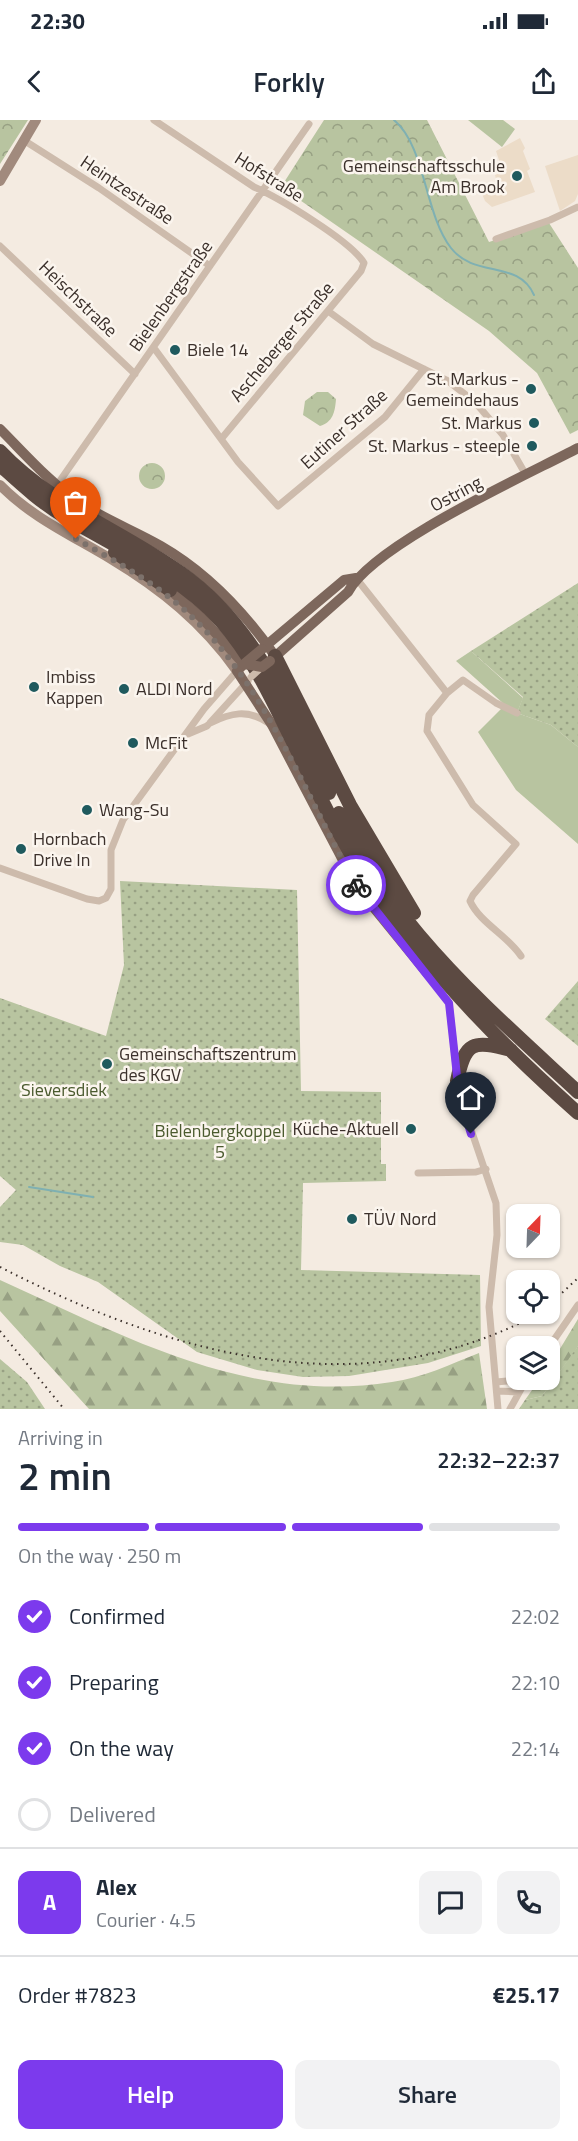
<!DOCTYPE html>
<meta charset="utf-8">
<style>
body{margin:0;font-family:"Titillium Web",sans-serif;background:#f2f2f3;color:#1f2937;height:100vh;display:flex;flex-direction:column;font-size:22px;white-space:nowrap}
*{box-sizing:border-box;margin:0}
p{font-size:20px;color:#747a83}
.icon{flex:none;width:33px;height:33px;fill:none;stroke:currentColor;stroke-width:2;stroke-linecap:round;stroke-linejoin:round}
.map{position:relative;height:1289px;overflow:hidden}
.side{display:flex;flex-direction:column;background:#fff;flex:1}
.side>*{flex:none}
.needle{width:39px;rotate:23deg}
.fabs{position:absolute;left:506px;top:1084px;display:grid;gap:12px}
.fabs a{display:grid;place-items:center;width:54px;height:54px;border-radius:12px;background:#fff;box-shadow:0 2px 4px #0004;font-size:30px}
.pin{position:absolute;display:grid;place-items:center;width:51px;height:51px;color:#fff;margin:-62px -26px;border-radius:50% 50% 50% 0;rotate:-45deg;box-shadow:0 0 6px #0007}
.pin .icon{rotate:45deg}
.courier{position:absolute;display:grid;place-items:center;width:60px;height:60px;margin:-30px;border:4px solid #7c3aed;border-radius:50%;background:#fff;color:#222;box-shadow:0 2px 8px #0007}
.overview em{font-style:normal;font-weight:600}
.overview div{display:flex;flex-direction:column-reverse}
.overview{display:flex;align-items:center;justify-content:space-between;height:102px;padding:0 18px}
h1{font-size:39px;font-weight:600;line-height:45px}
.bar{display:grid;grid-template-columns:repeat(4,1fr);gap:9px 6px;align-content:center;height:72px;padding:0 18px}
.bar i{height:8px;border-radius:4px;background:#e0e1e3}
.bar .on{background:#7c3aed}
.bar p{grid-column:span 4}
.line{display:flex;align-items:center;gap:15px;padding:0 18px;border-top:2px solid #e0e1e3}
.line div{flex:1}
.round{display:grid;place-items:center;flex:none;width:63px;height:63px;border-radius:12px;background:#f2f2f3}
ol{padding:0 18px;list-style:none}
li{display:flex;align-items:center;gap:18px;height:66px}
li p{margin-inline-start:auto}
li .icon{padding:6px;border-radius:50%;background:#7c3aed;color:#fff;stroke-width:4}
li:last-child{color:#747a83}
li i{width:33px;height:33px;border:3px solid #e0e1e3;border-radius:50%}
.button{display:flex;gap:12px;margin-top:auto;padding:12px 18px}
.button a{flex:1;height:69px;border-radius:12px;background:#7c3aed;color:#fff;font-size:24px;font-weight:600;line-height:69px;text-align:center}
.button a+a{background:#f2f2f3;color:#1f2937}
.status{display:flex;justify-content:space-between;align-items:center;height:42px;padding:0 30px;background:#fff;direction:ltr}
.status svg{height:16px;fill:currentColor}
header{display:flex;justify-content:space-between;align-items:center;height:78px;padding:0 18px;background:#fff;font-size:27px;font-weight:600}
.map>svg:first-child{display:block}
</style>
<div class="status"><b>22:30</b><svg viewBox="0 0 49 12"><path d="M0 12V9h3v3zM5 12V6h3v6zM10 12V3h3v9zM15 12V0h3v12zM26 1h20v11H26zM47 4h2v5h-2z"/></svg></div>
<header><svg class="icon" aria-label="back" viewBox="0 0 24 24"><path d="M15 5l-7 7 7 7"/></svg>Forkly<svg class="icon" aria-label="share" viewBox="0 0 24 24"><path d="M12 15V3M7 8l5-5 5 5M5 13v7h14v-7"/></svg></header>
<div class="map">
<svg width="578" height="1289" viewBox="0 0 578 1289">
<defs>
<pattern id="forest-firs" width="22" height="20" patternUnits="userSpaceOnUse" patternTransform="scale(1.5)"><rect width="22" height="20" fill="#b8c4a0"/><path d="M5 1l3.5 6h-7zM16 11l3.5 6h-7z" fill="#97a083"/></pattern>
<pattern id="park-crowns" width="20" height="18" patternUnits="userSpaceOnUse" patternTransform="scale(1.5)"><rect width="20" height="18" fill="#b8c4a0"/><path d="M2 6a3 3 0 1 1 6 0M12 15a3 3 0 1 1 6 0" fill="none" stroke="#97a083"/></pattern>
<pattern id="garden-dots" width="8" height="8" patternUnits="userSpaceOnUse" patternTransform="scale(1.5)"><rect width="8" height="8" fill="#b8c4a0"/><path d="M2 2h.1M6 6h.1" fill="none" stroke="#97a083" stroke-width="1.8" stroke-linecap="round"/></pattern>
</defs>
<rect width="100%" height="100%" fill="#f4ebe1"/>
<path fill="#b8c4a0" d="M468,0h35l12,9 -13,18z
M471,531l52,47 -6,15 34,12 27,22v97l-62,-54 -38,-58 27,-27 -49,-44z"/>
<path fill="url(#forest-firs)" d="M0,1160c126,57 249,125 392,102 30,-4 59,-18 87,-29l8,56h-398l-89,-98z
M578,1199v27l-3,5 -33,45 -17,4 14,-20h10v-13z"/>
<path fill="url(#park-crowns)" d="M0,0h28l-28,44z
M324,0h103l62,122 60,-19 29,45v162l-8,4 -33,-61 -48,-42 -208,-144z
M317,272h11l8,7c-1,13 -3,23 -16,27l-17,-11 2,-14z
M139 356a13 13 0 1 1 26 0a13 13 0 1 1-26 0Z"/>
<path fill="url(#garden-dots)" d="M578,463v164l-27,-22 -34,-12 6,-16 -52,-46z
M120,761l177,9 4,201 80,1v72h5v17l-83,2 -2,87 179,5 1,71 -53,17 -79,13 -46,1 -46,-7 -60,-18 -99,-70 -38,-16 -37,-21 -23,-3v-35l16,-17 -16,-14v-178l106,38 18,-71z
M578,861v65l-33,-27z
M578,1226v63h-59l6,-9 17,-4z
M0,1239l27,23 18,27h-45z"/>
<path fill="#ecdcc8" d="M520,18l5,10 -2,3 7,18 -3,2 8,21 -43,15 -7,-6 -5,-12 17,-6 -2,-8 8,-3 -7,-21z
M578,35v39l-3,7 -15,10 -15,-45z"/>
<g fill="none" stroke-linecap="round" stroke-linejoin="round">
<path stroke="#7fb0b2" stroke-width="2" d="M394,0c32,27 30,93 57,128 24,31 67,11 83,47
M29,1067l64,10"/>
<path stroke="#cdbbac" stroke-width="7" d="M154,0l100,67c25,11 97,54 110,76l-3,8 -139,167
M25,21l74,47 111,78
M496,119l54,-19 28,-13
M0,126l135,128
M328,191l45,33 75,37 27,21 28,33 23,40
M154,228l84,114 40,44 107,-89 39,-48
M57,365l252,-361
M356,458l91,115 -18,22 -2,16 46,74 43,39 -43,51 -3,6c10,22 37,34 51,55
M447,573l16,-13 33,23 21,10
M210,603c21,-10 37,-14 57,-1
M188,614l19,-8 41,-45
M0,748l87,31 12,2 7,-3 5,-9v-39l12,-30 81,-111 33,-38
M428,854l21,29 10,91 37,109 1,32 -8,72 9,102
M418,1053l58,-1 10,-3
M549,1227l29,-42
M496,1262l21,-2
M497,1271l21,1
M510,1289l16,-29"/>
<path stroke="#a18a7d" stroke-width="10" d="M0,61l36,-61
M0,365c31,32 73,51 111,74 50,30 92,64 126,112"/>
<path stroke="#7d675c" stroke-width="10" d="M0,309c25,25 50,54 80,74 26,17 55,28 81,43 47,27 84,67 114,110
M170,470l31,27 43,47 -7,7 35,54 85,162 71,87
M262,529l82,-69 12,-2
M270,541l78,-69c26,-48 177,-116 230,-144"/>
<path stroke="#5c4a42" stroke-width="14" d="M0,331c52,55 121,79 181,122 76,54 109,139 148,220
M0,345c20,18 40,37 64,51 54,33 113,57 157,105 29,33 47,70 66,109 25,50 48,101 79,148 57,88 134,166 212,235
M115,432l55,38
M275,536l75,149 64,108
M339,693c25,42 48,85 80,122 48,57 105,107 159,157
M457,961c8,-40 16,-41 54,-31"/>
<path stroke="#3b302b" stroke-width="2" stroke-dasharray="1.5 4.5" stroke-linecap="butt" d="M0,1147c172,88 360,142 538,47
M549,1185l29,-27
M0,1211l64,78"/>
<path stroke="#cdbbac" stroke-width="7" d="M251,557l11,-10"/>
<path stroke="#7d675c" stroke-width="10" d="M244,544l18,3 8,-6
M244,544l18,-15"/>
</g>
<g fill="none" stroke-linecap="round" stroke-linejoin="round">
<path stroke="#7c716b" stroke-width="6" stroke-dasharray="0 10.8" d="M76,419c41,23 83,46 117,79 75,72 112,177 163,267"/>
<path stroke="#7c3aed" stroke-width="8" d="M356,765l93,118 10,91 12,40"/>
</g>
<g fill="#1f5a5e" stroke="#fbf5ee" stroke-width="2">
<circle cx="517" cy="56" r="6"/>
<circle cx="175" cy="230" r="6"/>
<circle cx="531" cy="269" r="6"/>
<circle cx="534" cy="303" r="6"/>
<circle cx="532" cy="326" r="6"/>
<circle cx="34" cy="567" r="6"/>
<circle cx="124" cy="569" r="6"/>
<circle cx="133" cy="623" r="6"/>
<circle cx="87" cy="690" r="6"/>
<circle cx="21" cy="729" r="6"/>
<circle cx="107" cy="944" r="6"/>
<circle cx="411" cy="1009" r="6"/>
<circle cx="352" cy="1099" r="6"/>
</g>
<g text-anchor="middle" stroke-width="5" stroke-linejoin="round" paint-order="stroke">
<g font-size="18" fill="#3b302b" stroke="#fbf5ee" text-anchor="start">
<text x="505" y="52" text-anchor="end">Gemeinschaftsschule<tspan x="505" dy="21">Am Brook</tspan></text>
<text x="187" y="236">Biele 14</text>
<text x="519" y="265" text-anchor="end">St. Markus -<tspan x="519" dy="21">Gemeindehaus</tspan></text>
<text x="522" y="309" text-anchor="end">St. Markus</text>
<text x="520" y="332" text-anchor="end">St. Markus - steeple</text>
<text x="46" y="563">Imbiss<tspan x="46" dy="21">Kappen</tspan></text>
<text x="136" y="575">ALDI Nord</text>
<text x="145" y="629">McFit</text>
<text x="99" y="696">Wang-Su</text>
<text x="33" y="725">Hornbach<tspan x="33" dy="21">Drive In</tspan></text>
<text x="119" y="940">Gemeinschaftszentrum<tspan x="119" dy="21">des KGV</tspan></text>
<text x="399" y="1015" text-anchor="end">Küche-Aktuell</text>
<text x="364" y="1105">TÜV Nord</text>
</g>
<g font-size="18" fill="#3b302b" stroke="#fbf5ee">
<text transform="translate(269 57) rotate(32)" y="6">Hofstraße</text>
<text transform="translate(127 70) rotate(34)" y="6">Heintzestraße</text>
<text transform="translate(171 176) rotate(-55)" y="6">Bielenbergstraße</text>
<text transform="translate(78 179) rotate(44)" y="6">Heischstraße</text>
<text transform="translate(282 222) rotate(-50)" y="6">Ascheberger Straße</text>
<text transform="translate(344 309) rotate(-42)" y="6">Eutiner Straße</text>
<text transform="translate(456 374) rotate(-28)" y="6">Ostring</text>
</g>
<g font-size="18" fill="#4a5a2e" stroke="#fbf5ee">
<text x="64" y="976">Sieversdiek</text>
<text x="220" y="1017">Bielenbergkoppel<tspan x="220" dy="21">5</tspan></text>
</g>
</g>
</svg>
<div class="fabs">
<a><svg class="needle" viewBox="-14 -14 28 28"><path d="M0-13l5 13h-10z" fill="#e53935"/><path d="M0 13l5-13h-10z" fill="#747a83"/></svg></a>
<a><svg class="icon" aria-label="locate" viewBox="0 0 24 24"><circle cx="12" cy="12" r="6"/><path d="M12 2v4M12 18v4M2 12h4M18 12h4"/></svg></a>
<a><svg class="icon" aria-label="layers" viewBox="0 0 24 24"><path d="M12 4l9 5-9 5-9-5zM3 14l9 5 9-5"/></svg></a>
</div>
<div class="pin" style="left:76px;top:419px;background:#ea580c"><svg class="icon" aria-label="bag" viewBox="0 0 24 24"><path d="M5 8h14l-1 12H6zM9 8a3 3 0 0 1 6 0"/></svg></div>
<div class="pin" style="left:471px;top:1014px;background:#1f2937"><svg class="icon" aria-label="home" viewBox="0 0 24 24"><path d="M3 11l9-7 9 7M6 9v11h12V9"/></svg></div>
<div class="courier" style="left:356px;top:765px"><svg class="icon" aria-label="bike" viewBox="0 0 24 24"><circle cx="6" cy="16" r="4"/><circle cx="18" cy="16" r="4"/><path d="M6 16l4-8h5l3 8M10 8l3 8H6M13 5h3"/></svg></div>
</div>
<section class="side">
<div class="overview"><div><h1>2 min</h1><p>Arriving in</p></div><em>22:32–22:37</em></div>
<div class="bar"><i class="on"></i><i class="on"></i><i class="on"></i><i></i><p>On the way · 250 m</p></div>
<ol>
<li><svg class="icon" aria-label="check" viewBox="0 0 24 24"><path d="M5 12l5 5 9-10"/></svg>Confirmed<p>22:02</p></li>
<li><svg class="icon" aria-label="check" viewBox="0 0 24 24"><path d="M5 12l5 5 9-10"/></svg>Preparing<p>22:10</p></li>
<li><svg class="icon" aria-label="check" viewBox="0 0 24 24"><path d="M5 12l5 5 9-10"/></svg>On the way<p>22:14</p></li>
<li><i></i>Delivered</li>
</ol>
<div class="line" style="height:108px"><b class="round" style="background:#7c3aed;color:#fff">A</b><div><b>Alex</b><p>Courier · 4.5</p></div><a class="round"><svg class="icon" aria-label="chat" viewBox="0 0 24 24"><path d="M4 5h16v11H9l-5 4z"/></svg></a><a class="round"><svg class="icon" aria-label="phone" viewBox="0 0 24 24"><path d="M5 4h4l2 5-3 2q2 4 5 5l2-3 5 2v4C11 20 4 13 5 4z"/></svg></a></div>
<div class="line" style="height:78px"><div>Order #7823</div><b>€25.17</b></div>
<div class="button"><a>Help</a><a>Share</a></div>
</section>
